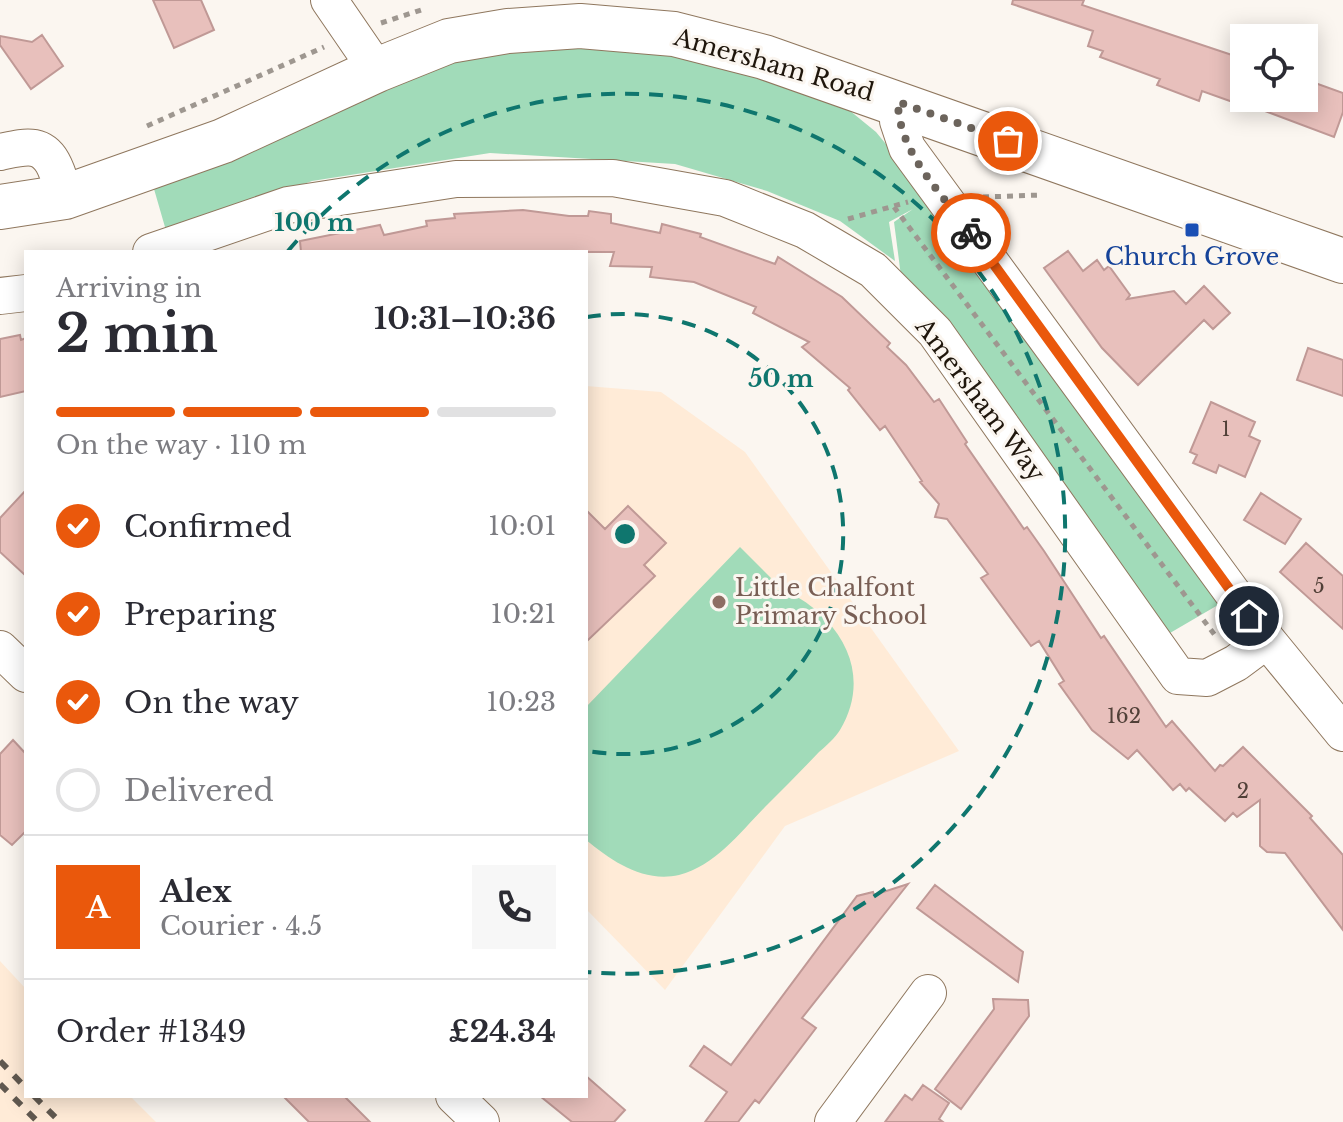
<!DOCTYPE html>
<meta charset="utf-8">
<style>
body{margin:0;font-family:"Libre Baskerville",serif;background:#f7f7f7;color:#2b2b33;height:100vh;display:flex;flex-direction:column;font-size:30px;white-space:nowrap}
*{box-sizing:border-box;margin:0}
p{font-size:26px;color:#7c7c81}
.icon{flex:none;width:44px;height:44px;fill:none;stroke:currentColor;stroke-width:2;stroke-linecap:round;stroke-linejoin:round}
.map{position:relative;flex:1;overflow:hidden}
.drawer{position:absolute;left:24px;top:250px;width:564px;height:848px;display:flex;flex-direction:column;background:#fff;border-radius:0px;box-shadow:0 4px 20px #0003}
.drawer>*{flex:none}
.tools{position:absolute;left:1230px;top:24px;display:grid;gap:16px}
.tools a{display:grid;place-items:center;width:88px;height:88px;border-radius:0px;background:#fff;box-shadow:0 4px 20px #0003;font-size:40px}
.pin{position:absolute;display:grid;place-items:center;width:68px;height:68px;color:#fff;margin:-34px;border:4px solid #fff;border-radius:50%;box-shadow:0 2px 8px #0007}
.courier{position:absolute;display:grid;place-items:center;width:80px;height:80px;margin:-40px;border:6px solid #ea580c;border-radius:50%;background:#fff;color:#222;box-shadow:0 2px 10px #0007}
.overview em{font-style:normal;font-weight:700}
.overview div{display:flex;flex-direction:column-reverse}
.overview{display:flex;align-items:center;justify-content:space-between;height:136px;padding:0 32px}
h1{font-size:52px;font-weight:700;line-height:60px}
.bar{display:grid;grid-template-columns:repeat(4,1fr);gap:12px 8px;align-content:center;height:96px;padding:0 32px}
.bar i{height:10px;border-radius:6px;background:#e1e1e2}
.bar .selected{background:#ea580c}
.bar p{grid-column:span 4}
.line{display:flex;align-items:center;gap:20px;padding:0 32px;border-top:2px solid #e1e1e2}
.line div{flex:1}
.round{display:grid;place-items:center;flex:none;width:84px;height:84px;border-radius:0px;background:#f7f7f7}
ol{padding:0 32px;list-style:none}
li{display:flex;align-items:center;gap:24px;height:88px}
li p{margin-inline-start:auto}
li .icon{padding:8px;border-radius:50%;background:#ea580c;color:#fff;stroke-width:4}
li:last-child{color:#7c7c81}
li i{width:44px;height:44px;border:4px solid #e1e1e2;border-radius:50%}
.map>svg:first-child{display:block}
</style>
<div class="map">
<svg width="1343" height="1122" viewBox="0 0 1343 1122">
<rect width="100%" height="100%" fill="#fbf6f0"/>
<path fill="#ffebd7" d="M586,386l75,6 84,60 214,299 -174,75 -120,164 -79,-81z
M0,961l26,28v107h104l26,26h-156z"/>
<path fill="#a1dbb9" d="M609,39l213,49 54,44 55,67 299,399 -60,35 -269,-357 -7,-54 19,-13 -24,13 6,39 -55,-40 -73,-30 -92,-27 -185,-11 -178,28 -145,53 -13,-45 155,-70 108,-55z
M740,547l31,31 -8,11c26,-1 46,13 63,31 30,31 37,72 14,110 -5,8 -14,16 -21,22 -17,18 -34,35 -51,52 -27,27 -51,61 -89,71 -36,8 -67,-14 -93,-35v-133z"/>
<path fill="#e8c0bc" stroke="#c09996" stroke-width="2" d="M153,0h48l13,30 -40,18z
M1013,0h71l-2,5 162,54v39h60v-19l39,14v19l-9,25 -90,-34v3l-42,-15 -3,10 -42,-16 3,-6 -60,-22 3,-6 -15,-5 5,-15 -81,-27z
M42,35l21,31 -32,23 -31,-44v-9l32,6z
M523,210l46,6h19l1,-5 22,3v9l49,10 2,-9 39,10 -1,3 75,27 3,-7 64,40 48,46 -3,4 19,18 28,37 5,-3 28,43 -2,2 59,85 3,-2 17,24 57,87 3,-2 62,91 6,-6 43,50 5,-6 3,1 20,-19 69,69 -2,2 33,37v75l-58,-77 -18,-1 -7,-6v-46l-23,17 -4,-4 -8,8 -36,-33 -3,3 -6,-7 -7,6 -36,-40 -9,9 -36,-29 -33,-46 5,-3 -25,-40 -8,5 -50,-68 7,-4 -41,-55 -12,-2 4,-13 -19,-22 2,-1 -37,-55 -5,4 -32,-40 2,-2 -48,-41 7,-5 -56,-29 3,-6 -62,-25 -44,-5 2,-10 -42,-1 4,-14h-313l-1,-11 80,-16 4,10 43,-9 -1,-5 29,-3 -1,-4z
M1068,251l15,20 14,-11 7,10 5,-4 21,29 -3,4 47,-8 12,13 18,-18 26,27 -17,16 -9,-9 -66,65 -36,-37 -58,-80z
M20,335l1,5 5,-2v53l-26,6v-58z
M1308,348l35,12v36l-46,-16z
M1211,402l44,20 -6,14 11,5 -15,36 -26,-12 -3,8 -23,-10 4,-8 -7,-3z
M26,490v86l-26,-24v-34z
M1261,493l40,26 -16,25 -41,-24z
M628,506l38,37 -22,22 11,11 -69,66v-132l19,19z
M1306,543l37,33v53l-63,-57z
M13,740l13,14v77l-14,14 -12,-10v-81z
M908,884l-106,134 14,10 -57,75 -4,-3 -17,22h-33l22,-30 -37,-26 14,-20 27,19 126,-169 16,-4 1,3z
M935,885l88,67 -5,30 -101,-74z
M993,999l35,1 1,16 -68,93 -26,-20 59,-80z
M586,1076l39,34 -11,12h-42l-32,-26h46z
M923,1085l26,18 -10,16 4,3h-58l20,-27 7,5z
M283,1096h61l26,26h-61z"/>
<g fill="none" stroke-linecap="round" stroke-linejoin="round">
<g stroke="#8f775e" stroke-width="38">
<path id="street" d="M329,0l48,70
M898,102v19l9,27 360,492 76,93
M0,152c10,-2 24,-6 34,-4 21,4 25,32 31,49
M151,252l137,-47 168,-26 157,-1 112,20 80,32 68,40 62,62 243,344 29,2 29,-15 31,-23
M0,296l26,-3
M0,649l26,25
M454,1096l27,26
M833,1122l95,-129"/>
</g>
<g stroke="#8f775e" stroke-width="46">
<path id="primary" d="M0,207l65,-10 158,-56 154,-71 72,-29 59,-10 72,-5 94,8 90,23 579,204"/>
</g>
<path stroke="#9e9790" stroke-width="5" stroke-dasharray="6 6" stroke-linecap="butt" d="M381,23l40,-13
M147,126l177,-79
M983,197l58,-2
M894,207l323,431
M848,219l60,-17"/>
<use href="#street" stroke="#fff" stroke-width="36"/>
<use href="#primary" stroke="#fff" stroke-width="44"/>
<path stroke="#615950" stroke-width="6" stroke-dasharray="10 10" stroke-linecap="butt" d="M0,1061l26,27
M0,1084l38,38
M34,1096l26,26"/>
</g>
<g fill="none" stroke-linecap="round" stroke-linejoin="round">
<path stroke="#6c645c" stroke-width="8" stroke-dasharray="0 14.4" d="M971,233c-29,-39 -73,-81 -73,-131l110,39"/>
<path stroke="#ea580c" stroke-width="10" d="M971,233l278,383"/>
</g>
<g fill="none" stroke="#0f766e" stroke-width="4" stroke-dasharray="14 10">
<path d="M587 317A220 220 0 1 1 587 751"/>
<path d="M288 251A440 440 0 1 1 587 972"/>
</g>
<rect fill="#1a4fb4" stroke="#fbf6f0" stroke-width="3" x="1184" y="222" width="16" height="16" rx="4"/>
<circle fill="#8d6e63" stroke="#fbf6f0" stroke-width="3" cx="719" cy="602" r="8"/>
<g text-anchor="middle" stroke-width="6" stroke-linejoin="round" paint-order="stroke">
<g font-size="20" fill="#514038">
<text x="1226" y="436">1</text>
<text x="1319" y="593">5</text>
<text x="1124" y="723">162</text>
<text x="1243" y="798">2</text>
</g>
<g font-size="24" fill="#1f160c" stroke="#fbf6f0">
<text transform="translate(774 65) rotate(16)" y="8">Amersham Road</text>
<text transform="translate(980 400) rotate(53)" y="8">Amersham Way</text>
</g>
<g font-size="24" fill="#164399" stroke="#fbf6f0">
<text x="1192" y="265">Church Grove</text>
</g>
<g font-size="24" fill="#785e54" stroke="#fbf6f0" text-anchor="start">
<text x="735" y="596">Little Chalfont<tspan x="735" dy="28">Primary School</tspan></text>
</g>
</g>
<circle cx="625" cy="534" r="12" fill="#0f766e" stroke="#fbf6f0" stroke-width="4"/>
<g font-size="24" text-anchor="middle" font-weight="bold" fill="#0f766e" stroke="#fbf6f0" stroke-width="6" stroke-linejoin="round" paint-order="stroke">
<text x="314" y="231">100 m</text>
<text x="781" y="387">50 m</text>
</g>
</svg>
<div class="tools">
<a><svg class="icon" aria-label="locate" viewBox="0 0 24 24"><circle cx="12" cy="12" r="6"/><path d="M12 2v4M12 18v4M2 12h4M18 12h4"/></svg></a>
</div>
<div class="pin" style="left:1008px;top:141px;background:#ea580c"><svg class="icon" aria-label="bag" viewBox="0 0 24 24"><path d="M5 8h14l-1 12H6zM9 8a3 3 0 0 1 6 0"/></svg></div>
<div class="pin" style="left:1249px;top:616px;background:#1f2937"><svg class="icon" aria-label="home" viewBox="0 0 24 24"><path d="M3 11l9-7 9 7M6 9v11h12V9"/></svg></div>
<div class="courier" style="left:971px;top:233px"><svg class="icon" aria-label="bike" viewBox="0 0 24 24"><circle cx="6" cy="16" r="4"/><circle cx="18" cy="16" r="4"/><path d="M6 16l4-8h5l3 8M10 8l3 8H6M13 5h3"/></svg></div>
<section class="drawer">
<div class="overview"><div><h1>2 min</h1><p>Arriving in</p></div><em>10:31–10:36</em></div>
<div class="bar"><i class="selected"></i><i class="selected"></i><i class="selected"></i><i></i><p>On the way · 110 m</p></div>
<ol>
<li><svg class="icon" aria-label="check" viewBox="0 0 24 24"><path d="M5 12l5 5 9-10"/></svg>Confirmed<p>10:01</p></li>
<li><svg class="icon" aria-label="check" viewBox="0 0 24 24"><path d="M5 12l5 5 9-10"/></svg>Preparing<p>10:21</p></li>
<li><svg class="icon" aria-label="check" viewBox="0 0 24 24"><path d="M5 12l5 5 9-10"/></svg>On the way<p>10:23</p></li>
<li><i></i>Delivered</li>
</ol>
<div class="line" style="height:144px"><b class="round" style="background:#ea580c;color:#fff">A</b><div><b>Alex</b><p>Courier · 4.5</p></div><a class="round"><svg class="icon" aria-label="phone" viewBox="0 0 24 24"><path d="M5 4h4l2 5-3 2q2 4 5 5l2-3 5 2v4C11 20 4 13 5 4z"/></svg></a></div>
<div class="line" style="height:104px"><div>Order #1349</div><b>£24.34</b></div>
</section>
</div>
